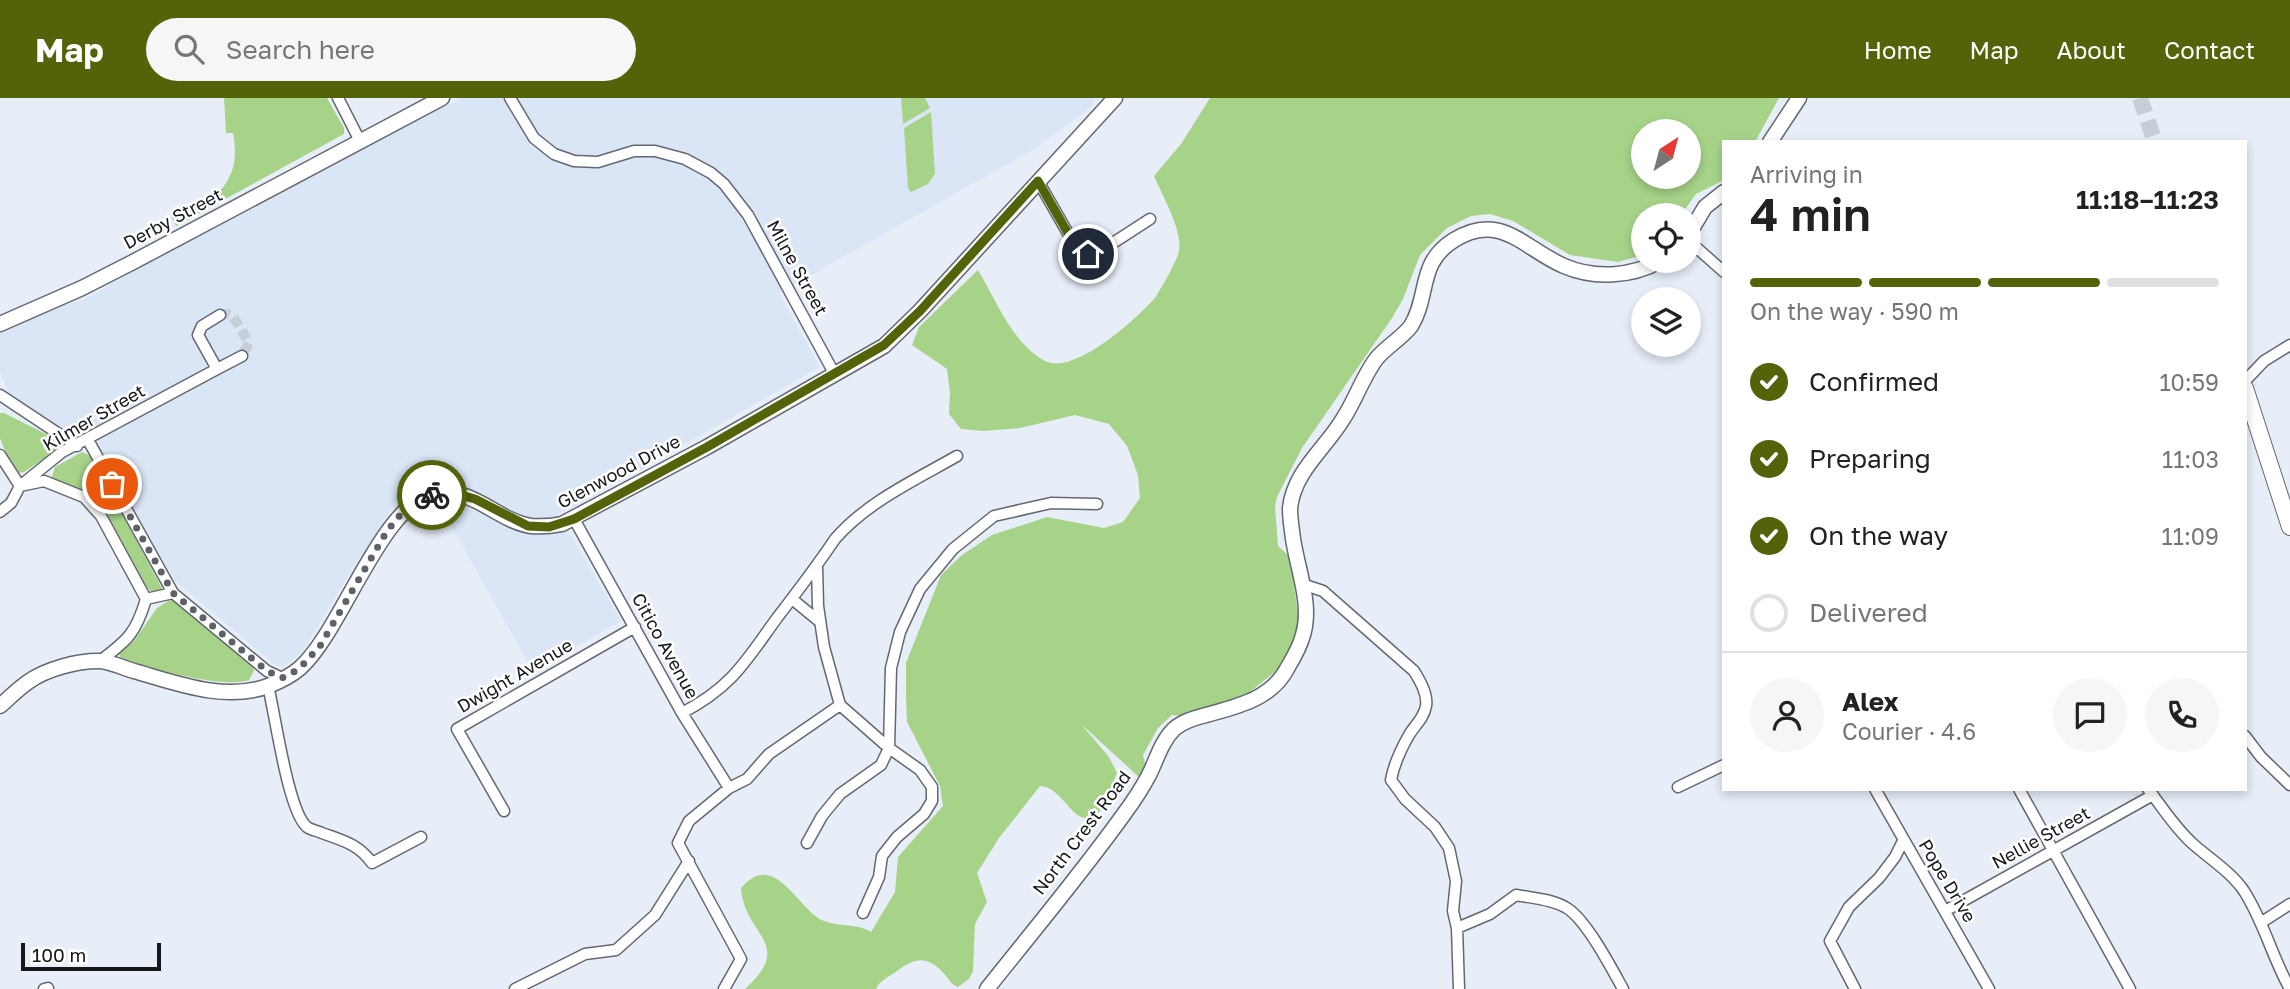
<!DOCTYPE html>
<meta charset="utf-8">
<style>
body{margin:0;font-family:"Golos Text",sans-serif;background:#f6f6f6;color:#222;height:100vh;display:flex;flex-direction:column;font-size:26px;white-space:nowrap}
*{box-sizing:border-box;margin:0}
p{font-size:23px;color:#767676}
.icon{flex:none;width:38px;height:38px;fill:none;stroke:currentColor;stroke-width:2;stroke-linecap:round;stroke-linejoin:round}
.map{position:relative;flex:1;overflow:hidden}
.side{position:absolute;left:1722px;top:42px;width:525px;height:651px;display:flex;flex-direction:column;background:#fff;border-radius:0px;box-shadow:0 4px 10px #0003}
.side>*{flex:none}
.needle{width:46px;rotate:36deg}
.tools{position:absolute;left:1631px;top:21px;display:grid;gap:14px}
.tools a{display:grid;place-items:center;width:70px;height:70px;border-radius:50%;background:#fff;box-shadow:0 4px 10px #0003;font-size:35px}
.scale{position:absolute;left:21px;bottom:18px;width:140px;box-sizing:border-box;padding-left:7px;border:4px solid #15171b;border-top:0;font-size:19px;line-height:24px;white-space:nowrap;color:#15171b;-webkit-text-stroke:5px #fff;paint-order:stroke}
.pin{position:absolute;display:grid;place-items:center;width:60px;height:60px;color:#fff;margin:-30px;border:4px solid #fff;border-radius:50%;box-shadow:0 2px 7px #0007}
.courier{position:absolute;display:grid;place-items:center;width:70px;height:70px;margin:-35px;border:5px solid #53630a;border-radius:50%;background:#fff;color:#222;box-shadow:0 2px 9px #0007}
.headline em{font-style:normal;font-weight:600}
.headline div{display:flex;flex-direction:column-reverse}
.headline{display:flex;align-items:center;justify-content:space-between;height:119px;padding:0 28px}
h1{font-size:46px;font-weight:600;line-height:52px}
.bar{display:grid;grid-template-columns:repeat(4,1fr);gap:10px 7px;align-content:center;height:84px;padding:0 28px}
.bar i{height:9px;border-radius:5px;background:#e0e0e0}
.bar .current{background:#53630a}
.bar p{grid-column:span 4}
.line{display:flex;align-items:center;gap:18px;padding:0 28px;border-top:2px solid #e0e0e0}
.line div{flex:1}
.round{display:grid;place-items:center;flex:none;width:74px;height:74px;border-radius:37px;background:#f6f6f6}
ol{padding:0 28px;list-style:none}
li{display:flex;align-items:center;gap:21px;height:77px}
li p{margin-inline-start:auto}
li .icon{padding:7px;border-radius:50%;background:#53630a;color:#fff;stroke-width:4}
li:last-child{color:#767676}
li i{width:38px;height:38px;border:4px solid #e0e0e0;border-radius:50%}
header{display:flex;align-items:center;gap:42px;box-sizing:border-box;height:98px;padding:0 35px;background:#53630a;color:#fff}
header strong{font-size:33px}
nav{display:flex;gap:38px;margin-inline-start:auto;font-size:24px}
.search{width:490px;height:63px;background:#f6f6f6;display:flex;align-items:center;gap:18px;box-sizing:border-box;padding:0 24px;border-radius:38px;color:#767676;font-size:26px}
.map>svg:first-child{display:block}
</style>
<header>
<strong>Map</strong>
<div class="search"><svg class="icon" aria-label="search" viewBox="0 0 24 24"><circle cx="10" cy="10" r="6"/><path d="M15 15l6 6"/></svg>Search here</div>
<nav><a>Home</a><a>Map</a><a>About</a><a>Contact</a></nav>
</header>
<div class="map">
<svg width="2290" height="891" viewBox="0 0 2290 891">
<rect width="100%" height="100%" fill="#e7eef8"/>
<path fill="#dae5f6" d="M463,0h631l-3,9 -60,44 -252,142 41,74 -242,138 -20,8 63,108 -88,50 -105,-186 -11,3 -20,13 -54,83 -41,69 -18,13 -9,-1 -100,-84 -74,-131 -24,-15 -30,-12 -33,-21 -14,-29v-41l55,-24 28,-8 238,-135z"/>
<path fill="#a7d389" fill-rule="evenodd" d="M224,0h103l17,30v6l-168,92 -5,-10 6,-3 4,5c38,-20 61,-39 52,-85h-7z
M901,0h24l5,10 -27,16z
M1210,0h569l-24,44h-31v38l-28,14 -15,21h-38v40l-25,7 -48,-7 -57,-34 -23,-7 -19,2 -24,12 -27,27 -17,44 -11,19 -90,130 -25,49 -2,9 3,40 12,11 8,57 -2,22 -5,15 -11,17 -39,31 -59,17 -10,-1 -14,13 -15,27 3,12 -6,11 -59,-54 28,33 8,16c-5,11 -10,32 -19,40 -24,20 -33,-26 -58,-27l-41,52 -22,35 10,29 -12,22 -2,47 -4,8 -11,8c-7,-3 -8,-6 -12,-11 -17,-20 -29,-20 -49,-5 -8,6 -17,9 -21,18h-131c51,-46 -1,-53 -4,-101 34,-40 56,22 83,33 15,6 33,2 47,11l24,-40 3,-35 45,-51 -3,-20 -33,-64 -1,-26v-33l35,-88 21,-20 30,-20 55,-18 57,11 19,-6 17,-24 -2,-23 -11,-29 -18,-22 -34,-9 -55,13 -37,3 -22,-2 -12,-15 1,-21 -3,-24 -35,-24 7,-18 59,-57c18,30 34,72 65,90 29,18 92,-40 111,-61 6,-8 23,-38 25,-48 4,-20 -17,-56 -25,-75l27,-32zM1643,33h46v46h-46z
M931,14l4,62 -7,10 -17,8 -3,-4 -4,-60z
M0,315h4l46,23 6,6 -2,10 -30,20 -5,1 -7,-4 -12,-31z
M82,354l9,4 72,134 -10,3 -7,-6 -46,-81 -10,-10 -14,-8 -23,-9 -1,-3 3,-9z
M170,502l7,1 75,63 2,7 -5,9c-26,9 -104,-12 -129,-23l-1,-3 15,-13 23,-33z"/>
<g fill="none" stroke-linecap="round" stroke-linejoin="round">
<path stroke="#c8ced7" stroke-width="10" stroke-dasharray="10 5" stroke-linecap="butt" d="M220,217l8,-1 5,2 16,27 -7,13"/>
<path stroke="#c8ced7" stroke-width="16" stroke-dasharray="16 8" stroke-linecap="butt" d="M2140,0l15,44"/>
<g stroke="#636871" stroke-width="13">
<path id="minor" d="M338,0l22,43
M510,0l24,40 20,16 20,7 24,1 36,-11h21l30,8 26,14 13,11 24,31 86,158
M1038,83l39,68 11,5 11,-2 51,-33
M1689,143l35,31
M220,217l-18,11 -4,9 19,34 25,-13
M2245,283l19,-20 26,-16
M0,297l77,51
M88,342l85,153 94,78 15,7
M0,357l20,31 24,-5 40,16 17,19 45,83
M0,414l11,-9 9,-17 42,-34 155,-83
M574,421l108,194 47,75
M817,467l1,41 6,41 16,58 49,43 31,22 12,17v14l-8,13 -27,23 -15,19 -3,21 -16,36
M1302,486l21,7 91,80c6,10 14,23 12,35 -2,12 -11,19 -17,29 -8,14 -15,28 -18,45l14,19 30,28 14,21 7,33 -3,30 4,17 2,61
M146,501l27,-6
M792,501l28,23
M100,563c28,-21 36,-28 46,-62
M268,588c7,27 20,126 39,141 4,3 11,4 15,6 22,8 36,11 50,30l49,-26
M682,615c50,-26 63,-51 95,-95 20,-26 40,-52 58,-79 32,-37 80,-59 122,-83
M2245,638l16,21 29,28
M1678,689l46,-22
M1875,691l114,200
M2019,691l111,200
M2148,691c15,19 27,39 45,55 17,15 38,28 51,47 20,31 28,66 46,98
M504,713l-47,-82 178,-102
M807,745l15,-27 18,-22 41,-29 8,-17 2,-80 9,-36 20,-43 33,-40 41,-33 57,-13 46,1
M1945,813l208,-116
M2262,824l28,-18
M1457,830l33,-14 26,-19c16,3 35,4 49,12 20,10 47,62 58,82
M44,891l4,-1
M515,891l70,-35 31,-4 39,-35 34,-54
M724,891l17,-30 -63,-116 11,-22 40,-33 18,-9 22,-25 71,-49
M1855,891l-25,-48 19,-34 30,-29 16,-21 8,-16"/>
</g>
<g stroke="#636871" stroke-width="17">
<path id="tertiary" d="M1770,44l29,-44
M1689,136l16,-27 19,-15
M0,226l82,-36 51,-26 309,-164
M0,608c9,-8 18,-17 28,-24 18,-13 49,-21 70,-21 12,0 25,7 36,10 42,12 91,31 134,15 10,-4 24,-11 32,-18 43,-38 82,-168 137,-175 37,-5 61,28 94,33 11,1 21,0 31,-2l145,-77 177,-101 36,-35 195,-213
M987,891c46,-58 94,-115 137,-175 9,-12 18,-26 25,-39 8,-16 12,-33 25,-46 9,-8 21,-11 32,-14 32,-9 66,-16 82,-48 6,-10 12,-21 15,-32 10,-33 -8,-71 -11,-104 -1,-7 -2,-16 -2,-23 4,-37 35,-59 53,-89 12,-18 21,-45 34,-61 10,-12 25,-20 34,-32 19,-31 6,-63 43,-86 47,-29 70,9 110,26 30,13 67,11 96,-5"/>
</g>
<g stroke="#636871" stroke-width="18">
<path id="secondary" d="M2245,290l45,139"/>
</g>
<use href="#minor" stroke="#fff" stroke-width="10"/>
<use href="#tertiary" stroke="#fff" stroke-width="14"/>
<use href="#secondary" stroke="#fff" stroke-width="16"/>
</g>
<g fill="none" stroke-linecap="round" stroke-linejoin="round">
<path stroke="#5e6268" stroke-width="7" stroke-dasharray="0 12.6" d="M112,386l61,109 94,78 15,7 17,-9 21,-23 67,-115 19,-23 26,-13"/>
<path stroke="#53630a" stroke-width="9" d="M432,397l4,-2 21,1 18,5 53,27 21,1 25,-8 133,-72 177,-102 36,-34 118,-130 39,68 11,5"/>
</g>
<g text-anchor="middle" stroke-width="5" stroke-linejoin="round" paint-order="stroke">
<g font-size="18" fill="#15171b" stroke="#fff">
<text transform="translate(173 121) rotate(-28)" y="6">Derby Street</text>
<text transform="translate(797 170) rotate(61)" y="6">Milne Street</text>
<text transform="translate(94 320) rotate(-30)" y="6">Kilmer Street</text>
<text transform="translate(619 374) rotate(-28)" y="6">Glenwood Drive</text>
<text transform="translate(665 548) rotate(61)" y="6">Citico Avenue</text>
<text transform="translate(515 578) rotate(-30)" y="6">Dwight Avenue</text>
<text transform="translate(1082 735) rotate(-53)" y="6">North Crest Road</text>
<text transform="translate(2041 740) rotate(-29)" y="6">Nellie Street</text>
<text transform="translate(1947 783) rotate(59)" y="6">Pope Drive</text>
</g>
</g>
</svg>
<div class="tools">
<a><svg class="needle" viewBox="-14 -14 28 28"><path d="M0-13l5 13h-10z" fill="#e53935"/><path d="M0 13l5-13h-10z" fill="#767676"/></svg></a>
<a><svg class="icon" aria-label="locate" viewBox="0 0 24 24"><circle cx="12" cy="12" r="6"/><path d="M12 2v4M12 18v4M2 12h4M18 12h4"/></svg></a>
<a><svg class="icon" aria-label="layers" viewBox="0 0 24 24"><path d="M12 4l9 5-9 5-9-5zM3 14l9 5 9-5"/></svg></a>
</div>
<div class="scale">100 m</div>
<div class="pin" style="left:112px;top:386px;background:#ea580c"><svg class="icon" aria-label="bag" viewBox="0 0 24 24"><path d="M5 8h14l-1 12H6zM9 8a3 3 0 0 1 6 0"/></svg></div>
<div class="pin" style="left:1088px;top:156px;background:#1f2937"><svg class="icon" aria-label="home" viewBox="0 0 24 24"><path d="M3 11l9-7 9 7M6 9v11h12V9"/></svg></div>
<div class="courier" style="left:432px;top:397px"><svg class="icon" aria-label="bike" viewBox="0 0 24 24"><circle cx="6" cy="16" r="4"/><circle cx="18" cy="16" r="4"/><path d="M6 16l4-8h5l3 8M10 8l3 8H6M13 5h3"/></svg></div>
<section class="side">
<div class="headline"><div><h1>4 min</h1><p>Arriving in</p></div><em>11:18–11:23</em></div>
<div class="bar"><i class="current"></i><i class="current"></i><i class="current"></i><i></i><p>On the way · 590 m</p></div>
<ol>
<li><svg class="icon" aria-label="check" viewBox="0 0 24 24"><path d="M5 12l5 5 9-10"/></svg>Confirmed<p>10:59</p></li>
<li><svg class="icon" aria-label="check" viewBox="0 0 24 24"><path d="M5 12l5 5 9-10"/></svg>Preparing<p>11:03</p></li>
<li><svg class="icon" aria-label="check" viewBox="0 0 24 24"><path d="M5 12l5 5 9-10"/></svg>On the way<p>11:09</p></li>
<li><i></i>Delivered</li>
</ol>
<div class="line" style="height:126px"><a class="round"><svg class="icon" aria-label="person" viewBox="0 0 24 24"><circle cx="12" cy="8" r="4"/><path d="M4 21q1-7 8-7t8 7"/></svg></a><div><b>Alex</b><p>Courier · 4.6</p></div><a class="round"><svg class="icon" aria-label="chat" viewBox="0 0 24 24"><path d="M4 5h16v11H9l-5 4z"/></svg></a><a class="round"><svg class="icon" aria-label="phone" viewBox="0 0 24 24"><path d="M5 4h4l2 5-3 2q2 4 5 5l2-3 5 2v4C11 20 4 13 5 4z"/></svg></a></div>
</section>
</div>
